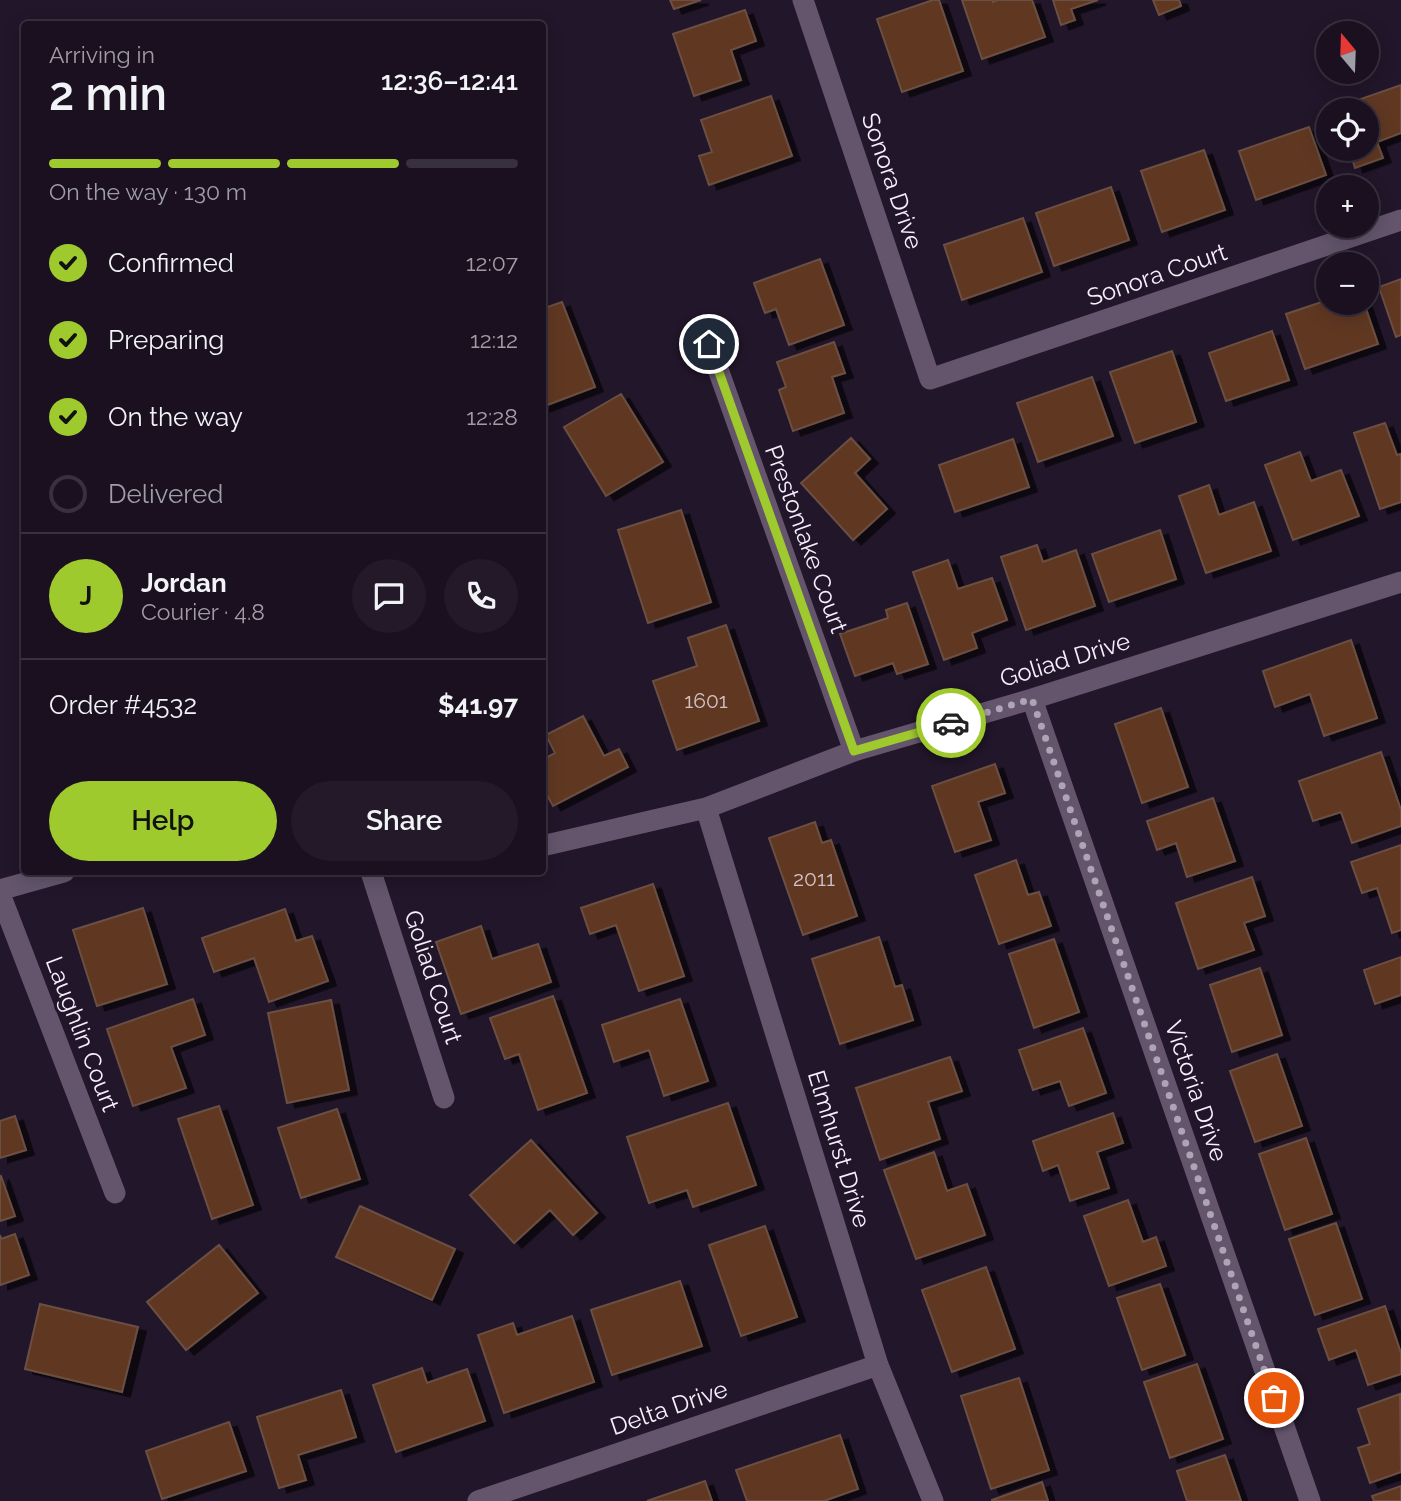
<!DOCTYPE html>
<meta charset="utf-8">
<style>
body{margin:0;font-family:Raleway,sans-serif;background:#231929;color:#f1f3f6;height:100vh;display:flex;flex-direction:column;font-size:26px;white-space:nowrap}
*{box-sizing:border-box;margin:0}
p{font-size:23px;color:#9f9da5}
.icon{flex:none;width:38px;height:38px;fill:none;stroke:currentColor;stroke-width:2;stroke-linecap:round;stroke-linejoin:round}
.map{position:relative;flex:1;overflow:hidden}
.sheet{position:absolute;left:21px;top:21px;width:525px;height:854px;display:flex;flex-direction:column;background:#1a1020;border-radius:7px;box-shadow:0 4px 18px #0003,0 0 0 2px #38303e}
.sheet>*{flex:none}
.needle{width:46px;rotate:341deg}
.fabs{position:absolute;left:1316px;top:21px;display:grid;gap:14px}
.fabs a{display:grid;place-items:center;width:63px;height:63px;border-radius:50%;background:#1a1020;box-shadow:0 4px 18px #0003,0 0 0 2px #38303e;font-size:35px}
.pin{position:absolute;display:grid;place-items:center;width:60px;height:60px;color:#fff;margin:-30px;border:4px solid #fff;border-radius:50%;box-shadow:0 2px 7px #0007}
.courier{position:absolute;display:grid;place-items:center;width:70px;height:70px;margin:-35px;border:5px solid #9fca2e;border-radius:50%;background:#fff;color:#222;box-shadow:0 2px 9px #0007}
.overview em{font-style:normal;font-weight:600}
.overview div{display:flex;flex-direction:column-reverse}
.overview{display:flex;align-items:center;justify-content:space-between;height:119px;padding:0 28px}
h1{font-size:46px;font-weight:600;line-height:52px}
.bar{display:grid;grid-template-columns:repeat(4,1fr);gap:10px 7px;align-content:center;height:84px;padding:0 28px}
.bar i{height:9px;border-radius:5px;background:#38303e}
.bar .selected{background:#9fca2e}
.bar p{grid-column:span 4}
.line{display:flex;align-items:center;gap:18px;padding:0 28px;border-top:2px solid #38303e}
.line div{flex:1}
.round{display:grid;place-items:center;flex:none;width:74px;height:74px;border-radius:37px;background:#231929}
ol{padding:0 28px;list-style:none}
li{display:flex;align-items:center;gap:21px;height:77px}
li p{margin-inline-start:auto}
li .icon{padding:7px;border-radius:50%;background:#9fca2e;color:#111;stroke-width:4}
li:last-child{color:#9f9da5}
li i{width:38px;height:38px;border:4px solid #38303e;border-radius:50%}
.action{display:flex;gap:14px;margin-top:auto;padding:14px 28px}
.action a{flex:1;height:80px;border-radius:42px;background:#9fca2e;color:#111;font-size:28px;font-weight:600;line-height:80px;text-align:center}
.action a+a{background:#231929;color:#f1f3f6}
.map>svg:first-child{display:block}
</style>
<div class="map">
<svg width="1401" height="1501" viewBox="0 0 1401 1501">
<defs>
<filter id="shadow"><feDropShadow dx="8" dy="4.5" stdDeviation="0" flood-color="#0009"/></filter>
</defs>
<rect width="100%" height="100%" fill="#22162a"/>
<path fill="#603723" stroke="#6a4f42" stroke-width="2" filter="url(#shadow)" d="M670,0h31l-27,9z
M933,0h6l24,71 -61,21 -25,-73z
M962,0h31v2l5,-2h34l13,37 -63,22z
M1053,0h45l-27,9 4,11 -14,5z
M1153,0h26l2,6 -22,9z
M745,10l11,31 -25,9 10,30 -47,16 -21,-62z
M1401,85v48l-24,9 6,16 -28,10 -6,-19h18v-39h-31l-1,-2z
M771,96l21,60 -83,29 -10,-29 13,-4 -11,-32z
M1309,127l17,48 -70,25 -17,-49z
M1204,150l21,60 -63,22 -21,-61z
M1111,187l18,53 -75,26 -18,-53z
M1023,218l19,54 -80,28 -18,-55z
M820,259l24,66 -55,20 -13,-36 -11,4 -11,-30z
M1401,279v56l-5,2 -17,-50z
M1328,300v3h36l14,41 -73,25 -19,-55z
M562,302l33,85 -53,20v-98z
M1272,331l17,49 -63,21 -17,-48z
M834,342l11,31 -13,4 12,36 -51,18 -14,-41 7,-3 -9,-25z
M1172,351l24,71 -61,21 -25,-71z
M1092,377l21,59 -75,26 -21,-59z
M621,394l42,68 -57,34 -42,-69z
M1385,423l12,32 4,-1v48l-21,7 -26,-76z
M851,438l19,21 -15,14 32,36 -34,31 -52,-57z
M1013,439l16,48 -74,25 -16,-47z
M1300,452l11,29 30,-11 18,46 -66,24 -28,-75z
M1209,485l10,30 35,-13 17,49 -65,22 -27,-77z
M681,510l30,92 -63,21 -30,-93z
M1160,530l16,49 -67,23 -17,-48z
M1037,545l6,17 33,-12 19,56 -69,24 -25,-73z
M948,560l10,29 34,-11 15,42 -35,13 5,15 -33,12 -31,-88z
M907,603l21,61 -31,10 -4,-11 -38,13 -15,-42 48,-16 -2,-8z
M726,625l33,96 -82,29 -24,-69 44,-15 -9,-28z
M1351,640l26,78 -53,18 -14,-42 -35,13 -12,-36z
M1161,708l27,79 -46,16 -27,-79z
M583,716l21,40 15,-7 9,18 -75,39 -11,-20v-26l13,-7 -9,-18z
M1381,752l20,58v16l-49,17 -11,-31 -28,9 -14,-40z
M995,764l10,29 -27,9 13,38 -36,12 -23,-66z
M1213,798l22,63 -48,16 -11,-34 -19,7 -10,-29z
M815,822l7,21 9,-3 26,76 -54,19 -34,-97z
M1401,845v85l-9,3 -15,-45 -15,5 -11,-31z
M1016,860l12,35 11,-3 12,34 -52,18 -24,-69z
M1252,877l13,39 -21,7 10,27 -56,19 -22,-66z
M653,884l31,92 -45,15 -23,-66 -26,9 -9,-26z
M143,908l24,76 -70,22 -24,-76z
M285,909l11,32 16,-5 16,45 -59,21 -15,-44 -40,14 -12,-34z
M481,926l11,33 46,-15 13,38 -90,32 -25,-72z
M879,937l16,50 7,-2 11,35 -73,24 -28,-85z
M1054,939l25,73 -45,16 -25,-74z
M1401,957v38l-26,9 -11,-34z
M1260,968l22,67 -50,17 -22,-67z
M553,996l34,97 -49,17 -19,-56 -14,5 -15,-41z
M193,999l12,36 -34,12 15,41 -53,18 -26,-77z
M680,999l28,82 -44,15 -15,-46 -35,12 -12,-37z
M331,1000l18,90 -62,13 -19,-90z
M1083,1028l23,65 -37,13 -9,-25 -27,9 -14,-40z
M1277,1054l25,72 -47,16 -25,-71z
M950,1057l12,34 -34,11 12,37 -60,21 -24,-72z
M728,1103l28,82 -63,22 -6,-17 -38,13 -22,-66z
M219,1106l34,99 -41,14 -34,-100z
M337,1109l23,70 -59,19 -23,-70z
M1113,1113l10,30 -26,9 12,36 -39,13 -12,-36 -15,6 -10,-30z
M15,1116l11,34 -26,8v-37z
M1306,1138l26,76 -47,16 -26,-76z
M531,1140l66,73 -24,22 -23,-25 -36,33 -44,-48z
M934,1152l13,39 20,-7 18,51 -69,24 -32,-89z
M1,1176l14,40 -15,5v-44z
M1128,1200l15,42 13,-5 10,29 -57,20 -25,-70z
M360,1206l95,43 -23,51 -96,-43z
M1336,1223l26,76 -47,16 -26,-76z
M765,1226l32,91 -56,19 -32,-91z
M15,1234l14,41 -29,10v-50l1,4z
M219,1245l39,48 -72,57 -39,-48z
M986,1267l29,82 -63,23 -30,-82z
M680,1281l22,65 -90,29 -21,-65z
M1160,1284l25,71 -43,15 -25,-72z
M40,1304l98,23 -16,65 -97,-23z
M1385,1306l16,47v21l-33,11 -12,-35 -27,10 -11,-31z
M572,1316l22,66 -90,31 -26,-78 35,-12 4,12z
M1197,1364l26,75 -53,19 -26,-76z
M422,1368l5,15 40,-14 18,52 -89,31 -23,-67z
M1019,1378l30,92 -58,19 -30,-93z
M341,1390l15,47 -58,18 8,25 -27,8 -22,-71z
M1400,1394l1,78 -31,11 -12,-35 12,-4 -12,-35z
M229,1422l17,49 -84,28 -16,-48z
M840,1435l18,54 -34,12h-77l-11,-31z
M1225,1455l16,46h-54l-10,-30z
M705,1481l7,20h-65z
M1042,1482l6,19h-56v-1z
M1401,1486v15h-27l-2,-5z"/>
<g fill="none" stroke-linecap="round" stroke-linejoin="round">
<path stroke="#64556d" stroke-width="21" d="M803,0l127,379 471,-159
M709,344l145,407
M1032,699l278,802
M706,808l172,557 55,136
M542,846l164,-38 148,-57 178,-52 369,-117
M371,872l73,226
M0,890l64,-18
M0,894l115,299
M478,1501l400,-136"/>
</g>
<g fill="none" stroke-linecap="round" stroke-linejoin="round">
<path stroke="#ada4b4" stroke-width="7" stroke-dasharray="0 12.6" d="M951,723l81,-24 242,699"/>
<path stroke="#9fca2e" stroke-width="9" d="M709,344l145,407 97,-28"/>
</g>
<g text-anchor="middle" stroke-width="6" stroke-linejoin="round" paint-order="stroke">
<g font-size="21" fill="#d2c2c7">
<text x="706" y="708">1601</text>
<text x="814" y="886">2011</text>
</g>
<g font-size="24" fill="#f8f0fe" stroke="#22162a">
<text transform="translate(892 181) rotate(71)" y="8">Sonora Drive</text>
<text transform="translate(1157 275) rotate(-19)" y="8">Sonora Court</text>
<text transform="translate(806 539) rotate(70)" y="8">Prestonlake Court</text>
<text transform="translate(1065 660) rotate(-17)" y="8">Goliad Drive</text>
<text transform="translate(433 977) rotate(72)" y="8">Goliad Court</text>
<text transform="translate(82 1034) rotate(69)" y="8">Laughlin Court</text>
<text transform="translate(1196 1091) rotate(71)" y="8">Victoria Drive</text>
<text transform="translate(839 1149) rotate(73)" y="8">Elmhurst Drive</text>
<text transform="translate(669 1408) rotate(-19)" y="8">Delta Drive</text>
</g>
</g>
</svg>
<div class="fabs">
<a><svg class="needle" viewBox="-14 -14 28 28"><path d="M0-13l5 13h-10z" fill="#e53935"/><path d="M0 13l5-13h-10z" fill="#9f9da5"/></svg></a>
<a><svg class="icon" aria-label="locate" viewBox="0 0 24 24"><circle cx="12" cy="12" r="6"/><path d="M12 2v4M12 18v4M2 12h4M18 12h4"/></svg></a>
<a>+</a>
<a>−</a>
</div>
<div class="pin" style="left:1274px;top:1398px;background:#ea580c"><svg class="icon" aria-label="bag" viewBox="0 0 24 24"><path d="M5 8h14l-1 12H6zM9 8a3 3 0 0 1 6 0"/></svg></div>
<div class="pin" style="left:709px;top:344px;background:#1f2937"><svg class="icon" aria-label="home" viewBox="0 0 24 24"><path d="M3 11l9-7 9 7M6 9v11h12V9"/></svg></div>
<div class="courier" style="left:951px;top:723px"><svg class="icon" aria-label="car" viewBox="0 0 24 24"><path d="M5 17H2v-5l4-1 3-4h7l3 4 3 1v5h-3M9 17h6M6 11h13"/><circle cx="7" cy="17" r="2"/><circle cx="17" cy="17" r="2"/></svg></div>
<section class="sheet">
<div class="overview"><div><h1>2 min</h1><p>Arriving in</p></div><em>12:36–12:41</em></div>
<div class="bar"><i class="selected"></i><i class="selected"></i><i class="selected"></i><i></i><p>On the way · 130 m</p></div>
<ol>
<li><svg class="icon" aria-label="check" viewBox="0 0 24 24"><path d="M5 12l5 5 9-10"/></svg>Confirmed<p>12:07</p></li>
<li><svg class="icon" aria-label="check" viewBox="0 0 24 24"><path d="M5 12l5 5 9-10"/></svg>Preparing<p>12:12</p></li>
<li><svg class="icon" aria-label="check" viewBox="0 0 24 24"><path d="M5 12l5 5 9-10"/></svg>On the way<p>12:28</p></li>
<li><i></i>Delivered</li>
</ol>
<div class="line" style="height:126px"><b class="round" style="background:#9fca2e;color:#111">J</b><div><b>Jordan</b><p>Courier · 4.8</p></div><a class="round"><svg class="icon" aria-label="chat" viewBox="0 0 24 24"><path d="M4 5h16v11H9l-5 4z"/></svg></a><a class="round"><svg class="icon" aria-label="phone" viewBox="0 0 24 24"><path d="M5 4h4l2 5-3 2q2 4 5 5l2-3 5 2v4C11 20 4 13 5 4z"/></svg></a></div>
<div class="line" style="height:91px"><div>Order #4532</div><b>$41.97</b></div>
<div class="action"><a>Help</a><a>Share</a></div>
</section>
</div>
